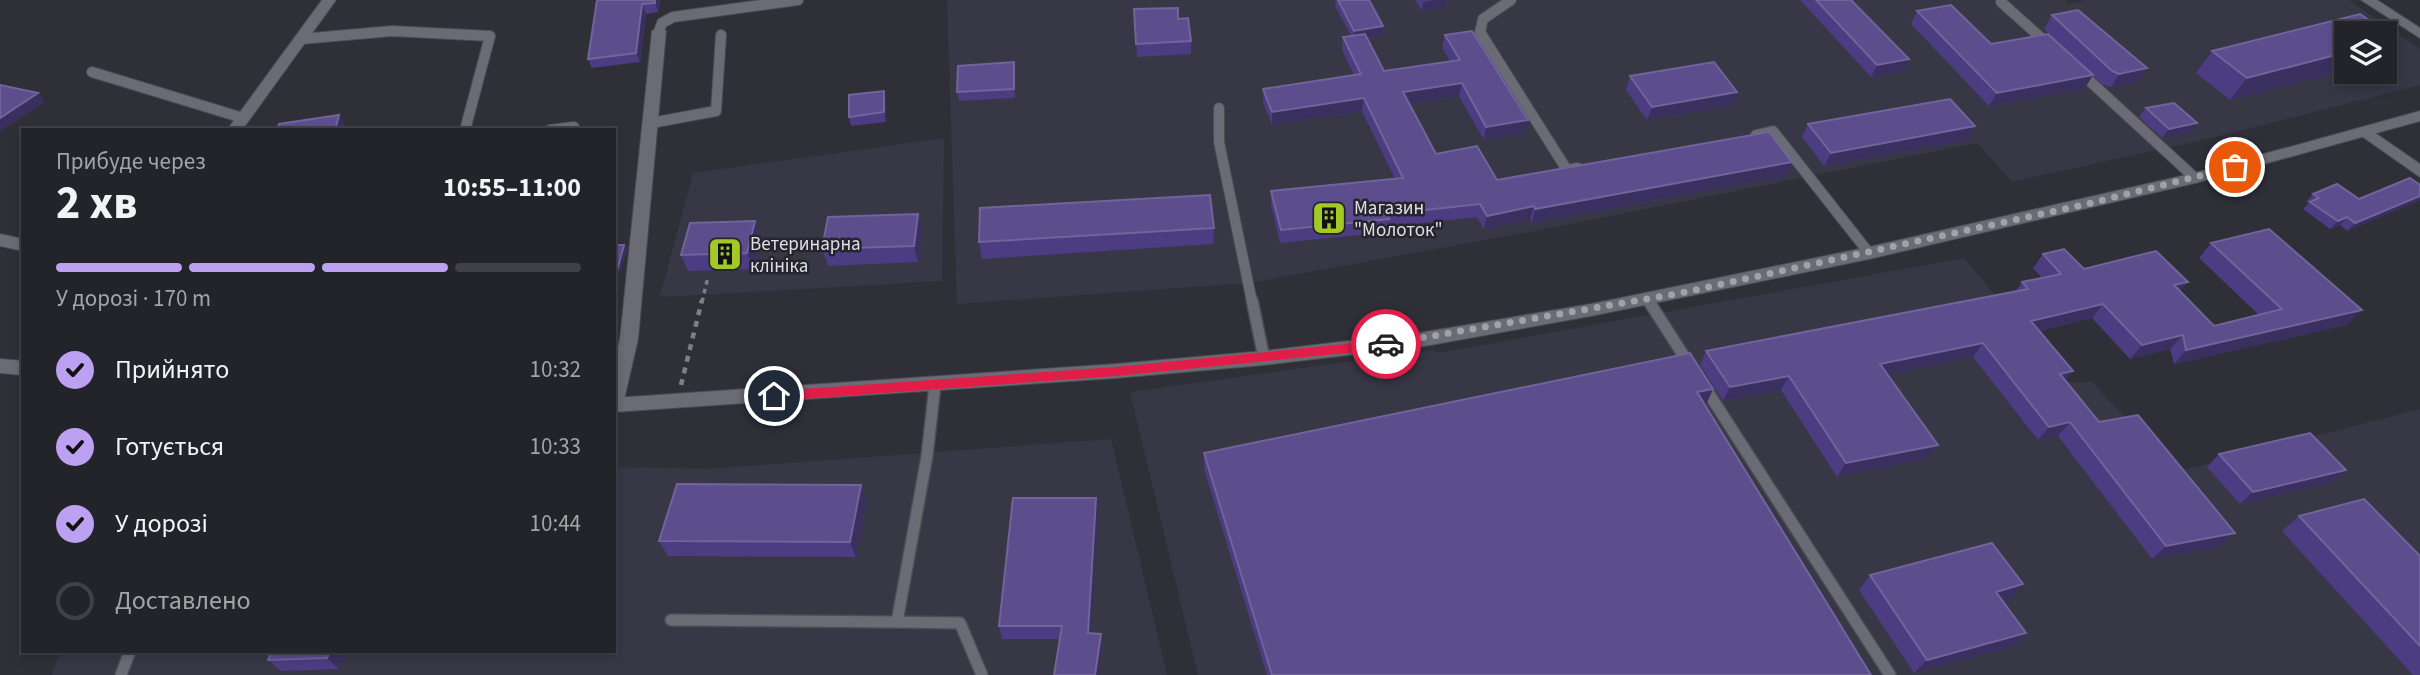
<!DOCTYPE html>
<html lang="uk">
<meta charset="utf-8">
<style>
body{margin:0;font-family:"Source Sans 3",sans-serif;background:#2f2f36;color:#f1f3f6;height:100vh;display:flex;flex-direction:column;font-size:26px;white-space:nowrap}
*{box-sizing:border-box;margin:0}
p{font-size:23px;color:#a3a4a8}
.icon{flex:none;width:38px;height:38px;fill:none;stroke:currentColor;stroke-width:2;stroke-linecap:round;stroke-linejoin:round}
.map{position:relative;flex:1;overflow:hidden}
.panel{position:absolute;left:21px;top:128px;width:595px;height:525px;display:flex;flex-direction:column;background:#23232a;border-radius:0px;box-shadow:0 4px 10px #0003,0 0 0 2px #404047}
.panel>*{flex:none}
.tools{position:absolute;left:2334px;top:21px;display:grid;gap:14px}
.tools a{display:grid;place-items:center;width:63px;height:63px;border-radius:0px;background:#23232a;box-shadow:0 4px 10px #0003,0 0 0 2px #404047;font-size:35px}
.pin{position:absolute;display:grid;place-items:center;width:60px;height:60px;color:#fff;margin:-30px;border:4px solid #fff;border-radius:50%;box-shadow:0 2px 7px #0007}
.courier{position:absolute;display:grid;place-items:center;width:70px;height:70px;margin:-35px;border:5px solid #e11d48;border-radius:50%;background:#fff;color:#222;box-shadow:0 2px 9px #0007}
.headline em{font-style:normal;font-weight:700}
.headline div{display:flex;flex-direction:column-reverse}
.headline{display:flex;align-items:center;justify-content:space-between;height:119px;padding:0 35px}
h1{font-size:46px;font-weight:700;line-height:52px}
.bar{display:grid;grid-template-columns:repeat(4,1fr);gap:10px 7px;align-content:center;height:84px;padding:0 35px}
.bar i{height:9px;border-radius:5px;background:#404047}
.bar .on{background:#bca0f2}
.bar p{grid-column:span 4}
ol{padding:0 35px;list-style:none}
li{display:flex;align-items:center;gap:21px;height:77px}
li p{margin-inline-start:auto}
li .icon{padding:7px;border-radius:50%;background:#bca0f2;color:#111;stroke-width:4}
li:last-child{color:#a3a4a8}
li i{width:38px;height:38px;border:4px solid #404047;border-radius:50%}
.map>svg:first-child{display:block}
</style>
<div class="map">
<svg width="2420" height="675" viewBox="0 0 2420 675">
<rect width="100%" height="100%" fill="#2f2f38"/>
<path fill="#383746" fill-rule="evenodd" d="M947,0h1118l4,4 17,-4h263l71,49v36l-213,54 -195,43 -35,-39 -448,89 -280,51 -292,21zM2347,33h38v39h-38z
M944,138l-2,143 -282,16 33,-124z
M1964,258l104,124h24l84,90 244,-63v266h-1222l-68,-283 303,-42 6,3z
M1111,439l56,236h-1115l8,-24h554v-184l93,2z"/>
<g fill="none" stroke-linecap="round" stroke-linejoin="round">
<g stroke="#4b4b52" stroke-width="12">
<path id="service-far1" d="M1511,0l-28,19 -3,13 87,138 11,-2
M2001,2l47,42
M659,31l3,-8 11,-6 125,-17
M301,39l91,-8 98,5 -25,94
M92,72l151,46
M2081,73l114,105
M1219,108v34l33,160
M651,123l65,-12 5,-76
M550,130l24,-3 -1,3
M1756,135l17,-4 96,122
M1647,299l2,3"/>
</g>
<g stroke="#4b4b52" stroke-width="14">
<path id="service" d="M1252,300l12,58
M1648,300l41,64
M1704,386l186,289
M671,620l226,2 30,-166 8,-71
M897,622l63,1 22,52
M121,675l9,-24"/>
</g>
<g stroke="#4b4b52" stroke-width="2">
<path id="minor" d="M322,0h14l-94,130h-15z
M2361,0h16l43,28v10z
M659,27l7,4 -28,308 -15,65 -3,5 -6,2v-47l6,-25 32,-308z
M2365,126l55,38v13l-60,-42 -3,-4z
M0,234l23,5v12l-23,-5z"/>
</g>
<g stroke="#4b4b52" stroke-width="2">
<path id="secondary" d="M2420,111v10l-225,62 -326,76 -278,57 -166,30 -161,19 -148,13 -502,34v-14l502,-34 148,-13 161,-19 166,-28 278,-57 326,-74z
M0,359l23,2v14l-23,-2z"/>
</g>
<path stroke="#7f7f87" stroke-width="3.5" stroke-dasharray="4.5 4.5" stroke-linecap="butt" d="M702,302l6,-25"/>
<path stroke="#7f7f87" stroke-width="4.5" stroke-dasharray="6 6" stroke-linecap="butt" d="M681,385l21,-85"/>
<use href="#service-far1" stroke="#6b6b75" stroke-width="10"/>
<use href="#service" stroke="#6b6b75" stroke-width="11"/>
<use href="#minor" fill="#6b6b75" fill-rule="evenodd"/>
<use href="#secondary" fill="#6b6b75" fill-rule="evenodd"/>
</g>
<path fill="#4c3c82" d="M597,0h63l-2,12 -12,2 -6,48 -48,6 -4,-9z
M1336,0h33l14,26 -1,10 -15,2 17,33 66,-10 -8,-13 3,-13 80,98 -41,7 -25,-44 -50,8 27,50 61,26 289,-4 -254,47 -2,-4 -46,10 -7,-12 -89,10v5l-108,11 -9,-38v-14l124,-12 -33,-68 -90,14 -9,-23v-13l91,-14 -12,-25 1,-13 8,-1 -16,-30z
M1415,0h32l-2,8 -23,3z
M1800,0h51l52,71 -32,6z
M1134,9l44,10 13,22v13l-54,3z
M1917,11l74,33 94,24 -41,-39 8,-14 86,66 -27,6 -8,-2 -10,-10 -8,13 -96,18 -78,-82z
M2360,14l37,25 -12,15v-21h-38v37l-117,30 -34,-27 16,-22z
M1015,72v26l-56,3 -2,-9z
M1630,76l107,16 -5,13 -85,15 -21,-30z
M886,100v22l-35,4 -2,-9z
M2146,108l51,15 -7,9 -28,6 -23,-21z
M1808,124l160,16 -144,26 -22,-29z
M2420,185v15l-73,31 -7,-6 -10,4 -27,-20 6,-6 -3,-1 7,-8 46,5z
M1214,228l-1,16 -231,15 -3,-17z
M922,231l-4,31 -90,4 -6,-17z
M761,237l-7,32 -66,2 -7,-16z
M2211,243l136,82 -173,39 -4,-15 -40,10 -38,-41 -53,13 26,50 34,41 136,111 -15,13 -68,13 -94,-123 -20,4 -65,-83 -85,17 40,84 -91,19 -56,-87 -58,11 -23,-36 6,-14 310,-60 6,-9 20,-4 -9,-10 10,-14 41,15 96,22 34,35 45,-11 -60,-57z
M614,245l13,4 -7,22h-6z
M1713,389l-8,16 166,270h-604l-63,-206v-16z
M2219,454l127,16 -15,12 -91,22 -33,-37z
M861,485l6,15 -11,57 -188,-1 -9,-15z
M1096,498l2,14 -8,121 11,1 1,12 -42,-7h-58l-3,-13z
M2299,516l121,40v119h-7l-131,-144z
M1870,575l153,9 -13,15 -8,2 24,32 -14,14 -98,26 -55,-83z
M347,651l-8,18 -58,2 -13,-11z"/>
<path fill="#3a3060" d="M655,0h5l-2,12 -3,-9z
M1436,0h11l-2,8 -23,3 1,-9z
M642,4l4,10 -6,48 -4,-9z
M1383,26l-1,10 -29,4 1,-9z
M2397,39l-12,15v-12z
M2347,52v18l-117,30 17,-22z
M1909,59l-6,12 -32,6 6,-12z
M1014,62l1,10v26l-1,-9z
M2147,68l-9,13 -27,6 8,-13z
M2093,75l-8,13 -96,18 8,-13z
M1462,83l-3,13 -58,9 2,-13z
M884,91l2,9v22l-2,-10z
M1737,92l-5,13 -85,15 5,-13z
M38,93l7,9 -45,29v-13z
M1364,98l-2,13 -90,14v-13z
M339,115l6,9 -1,6h-9z
M1528,120l-3,13 -41,7 2,-13z
M2197,123l-7,9 -28,6 7,-9z
M1975,126l-7,14 -144,26 7,-13z
M1792,162l-6,14 -254,47 3,-14z
M2420,196v4l-73,31 8,-8z
M1534,206l-4,13 -46,10 3,-13z
M918,214l4,17 -4,31 -4,-16z
M2347,217l-7,8 -10,4 8,-8z
M755,221l6,16 -7,32 -7,-16z
M624,245l3,4 -7,22 -2,-4z
M2188,282l-12,14 -2,-11z
M2103,304l-11,14 -71,17 10,-14z
M2362,310l-15,15 -173,39 12,-14z
M2183,335l-13,14 -40,10 12,-14z
M1983,343l-10,14 -102,21 9,-14z
M2073,371l-11,14 -2,-11z
M1789,376l-8,14 -58,11 7,-14z
M1713,389l-7,16 -17,3 8,-16z
M2070,422l-12,14 -20,4 11,-13z
M1938,445l-10,13 -91,19 9,-14z
M2346,470l-15,12 -91,22 13,-12z
M861,485l6,15 -11,57 -6,-15z
M1096,498l2,14 -8,133 -2,-12z
M2235,533l-15,13 -68,13 14,-13z
M2023,584l-13,15 -27,7 13,-14z
M2026,633l-14,14 -98,26 13,-13z
M1101,634l1,12 -4,29h-3z
M330,651h17l-8,18 -12,-11z"/>
<path fill="#5c4e8d" stroke="#70649a" stroke-width="2" d="M597,0h58v3l-13,1 -6,49 -48,6z
M1338,0h31l14,26 -29,5z
M1816,0h35l58,59 -32,6z
M1951,5l40,39 57,-10 45,41 -96,18 -80,-82z
M1178,8v11l10,-1 3,23 -55,3 -2,-35z
M2078,10l69,58 -28,6 -7,-3 -60,-56z
M2360,14l37,25 -12,3v-9h-38v19l-100,26 -35,-27z
M1472,31l56,89 -42,7 -24,-44 -59,9 33,62 41,-8 20,34 272,-48 23,30 -257,47 -1,-3 -47,10 -7,-12 -92,10 1,5 -108,11 -10,-39 132,-13 -39,-80 -92,14 -9,-23 98,-15 -18,-37 22,-3 19,37 76,-11 -15,-25z
M1014,62v27l-57,3 1,-26z
M1714,62l23,30 -85,15 -22,-31z
M0,85l38,8 -38,25z
M884,91v21l-35,5v-22z
M1950,99l25,27 -144,27 -23,-29z
M2174,103l23,20 -28,6 -23,-21z
M339,115l-4,15h-58l2,-6z
M2410,178l10,7v11l-65,27 -8,-6 -9,4 -28,-19 9,-4 -6,-4 24,-10 22,15z
M1210,195l4,33 -235,14 1,-34z
M918,214l-4,32 -92,3 6,-32z
M755,221l-8,32 -66,2 9,-32z
M2269,229l93,81 -176,40 -3,-15 -41,10 -39,-41 -72,17 42,50 -13,3 39,48 39,-7 97,118 -69,13 -96,-124 -21,5 -66,-84 -103,21 58,81 -92,18 -57,-87 -59,11 -24,-36 322,-62 -6,-7 39,-8 -18,-20 21,-5 20,20 72,-18 32,31 -14,3 40,41 68,-17 -71,-66z
M614,245h10l-6,22h-4z
M1690,353l23,36 -16,3 174,283h-599l-68,-222z
M2310,433l36,37 -93,22 -34,-38z
M677,484l184,1 -11,57 -191,-1z
M1013,498h83l-8,135 13,1 -6,41h-41l8,-49h-63z
M2364,499l56,57v90l-121,-130z
M1992,543l31,41 -27,8 30,41 -99,27 -57,-85z
M272,651h58l-3,7 -59,2z"/>
<path fill="#e11d48" d="M1386,340l6,4 -6,5 -270,27 -342,25 -6,-5 6,-5 342,-24z"/>
<g fill="none" stroke-linecap="round" stroke-linejoin="round">
<path stroke="#a1a1a8" stroke-width="7" stroke-dasharray="0 12.6" d="M1386,344l295,-51 406,-89 148,-37"/>
</g>
<defs>
<g id="building-square" transform="scale(1.75)"><rect x="-9" y="-9" width="18" height="18" rx="4" fill="#a3c927" stroke="#26252e"/><path d="M-4-6H4V6H1V3H-1V6H-4ZM-2.5-4.3h1.7v1.8h-1.7ZM.8-4.3h1.7v1.8H.8ZM-2.5-1h1.7V.8h-1.7ZM.8-1h1.7V.8H.8Z" fill="#111"/></g>
</defs>
<g fill-rule="evenodd">
<use href="#building-square" x="1329" y="218"/>
<use href="#building-square" x="725" y="254"/>
</g>
<g text-anchor="middle" stroke-width="5" stroke-linejoin="round" paint-order="stroke">
<g font-size="19" fill="#dfdee4" stroke="#26252e" text-anchor="start">
<text x="1354" y="214">Магазин<tspan x="1354" dy="22">"Молоток"</tspan></text>
<text x="750" y="250">Ветеринарна<tspan x="750" dy="22">клініка</tspan></text>
</g>
</g>
</svg>
<div class="tools">
<a><svg class="icon" aria-label="layers" viewBox="0 0 24 24"><path d="M12 4l9 5-9 5-9-5zM3 14l9 5 9-5"/></svg></a>
</div>
<div class="pin" style="left:2235px;top:167px;background:#ea580c"><svg class="icon" aria-label="bag" viewBox="0 0 24 24"><path d="M5 8h14l-1 12H6zM9 8a3 3 0 0 1 6 0"/></svg></div>
<div class="pin" style="left:774px;top:396px;background:#1f2937"><svg class="icon" aria-label="home" viewBox="0 0 24 24"><path d="M3 11l9-7 9 7M6 9v11h12V9"/></svg></div>
<div class="courier" style="left:1386px;top:344px"><svg class="icon" aria-label="car" viewBox="0 0 24 24"><path d="M5 17H2v-5l4-1 3-4h7l3 4 3 1v5h-3M9 17h6M6 11h13"/><circle cx="7" cy="17" r="2"/><circle cx="17" cy="17" r="2"/></svg></div>
<section class="panel">
<div class="headline"><div><h1>2 хв</h1><p>Прибуде через</p></div><em>10:55–11:00</em></div>
<div class="bar"><i class="on"></i><i class="on"></i><i class="on"></i><i></i><p>У дорозі · 170 m</p></div>
<ol>
<li><svg class="icon" aria-label="check" viewBox="0 0 24 24"><path d="M5 12l5 5 9-10"/></svg>Прийнято<p>10:32</p></li>
<li><svg class="icon" aria-label="check" viewBox="0 0 24 24"><path d="M5 12l5 5 9-10"/></svg>Готується<p>10:33</p></li>
<li><svg class="icon" aria-label="check" viewBox="0 0 24 24"><path d="M5 12l5 5 9-10"/></svg>У дорозі<p>10:44</p></li>
<li><i></i>Доставлено</li>
</ol>
</section>
</div>
